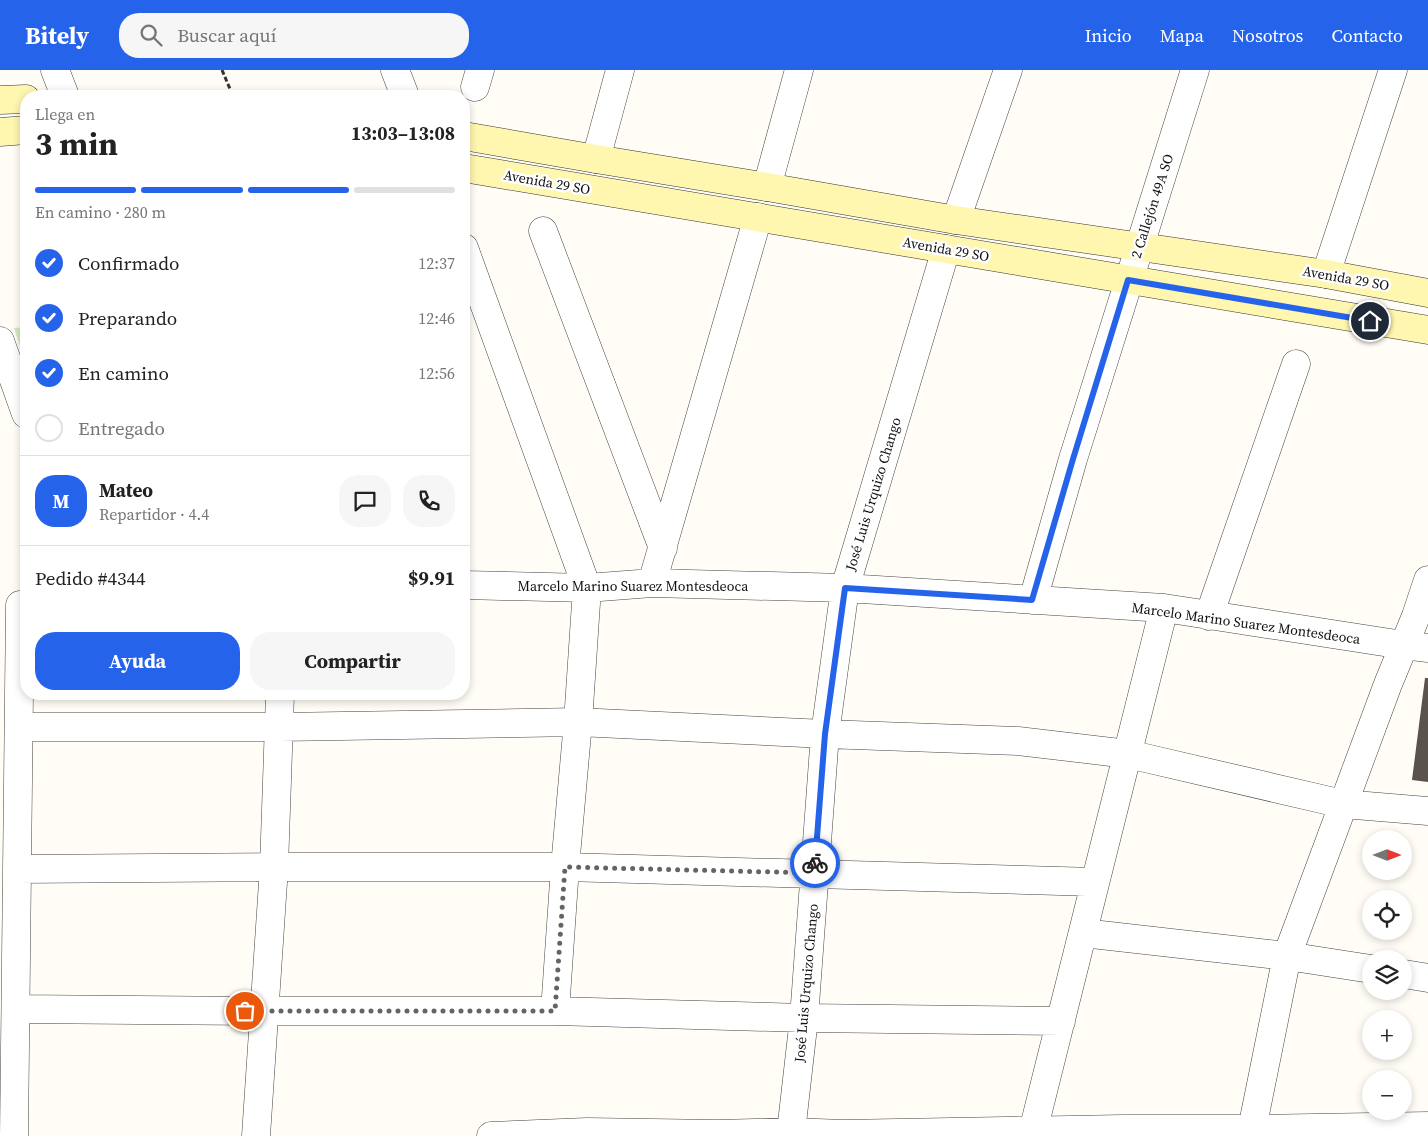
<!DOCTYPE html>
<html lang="es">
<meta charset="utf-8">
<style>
body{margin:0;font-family:"Source Serif 4",serif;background:#f6f6f6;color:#222;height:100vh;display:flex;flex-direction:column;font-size:19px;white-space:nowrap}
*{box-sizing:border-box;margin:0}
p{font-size:16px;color:#767676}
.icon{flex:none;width:28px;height:28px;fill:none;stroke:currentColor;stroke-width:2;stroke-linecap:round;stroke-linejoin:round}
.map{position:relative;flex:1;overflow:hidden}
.details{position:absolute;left:20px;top:20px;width:450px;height:610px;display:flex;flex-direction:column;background:#fff;border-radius:20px;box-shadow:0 2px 8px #0003}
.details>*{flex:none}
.needle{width:32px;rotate:90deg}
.controls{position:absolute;left:1362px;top:760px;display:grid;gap:10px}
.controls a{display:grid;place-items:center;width:50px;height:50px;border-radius:50%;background:#fff;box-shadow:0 2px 8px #0003;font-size:25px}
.pin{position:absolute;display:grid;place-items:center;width:42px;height:42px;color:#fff;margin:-21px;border:2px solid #fff;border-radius:50%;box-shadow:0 1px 5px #0007}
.courier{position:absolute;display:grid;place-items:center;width:50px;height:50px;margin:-25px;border:4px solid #2563eb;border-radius:50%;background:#fff;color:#222;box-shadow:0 1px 6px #0007}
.summary em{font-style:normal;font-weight:700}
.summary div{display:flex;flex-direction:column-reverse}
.summary{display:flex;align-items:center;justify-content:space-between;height:85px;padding:0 15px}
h1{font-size:32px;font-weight:700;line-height:38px}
.bar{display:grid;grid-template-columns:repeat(4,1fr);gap:8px 5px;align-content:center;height:60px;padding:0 15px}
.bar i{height:6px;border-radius:4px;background:#e0e0e0}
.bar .active{background:#2563eb}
.bar p{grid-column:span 4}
.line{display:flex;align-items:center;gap:12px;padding:0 15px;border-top:1px solid #e0e0e0}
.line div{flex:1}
.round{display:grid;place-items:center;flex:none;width:52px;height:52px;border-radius:20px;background:#f6f6f6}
ol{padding:0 15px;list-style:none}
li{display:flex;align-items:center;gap:15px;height:55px}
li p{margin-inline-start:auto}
li .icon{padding:5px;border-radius:50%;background:#2563eb;color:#fff;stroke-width:4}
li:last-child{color:#767676}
li i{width:28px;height:28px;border:2px solid #e0e0e0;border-radius:50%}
.primary-button{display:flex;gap:10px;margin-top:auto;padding:10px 15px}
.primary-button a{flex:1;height:58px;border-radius:20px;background:#2563eb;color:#fff;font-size:20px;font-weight:700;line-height:58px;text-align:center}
.primary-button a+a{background:#f6f6f6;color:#222}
header{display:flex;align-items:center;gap:30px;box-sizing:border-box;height:70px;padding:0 25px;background:#2563eb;color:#fff}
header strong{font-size:24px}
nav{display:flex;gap:28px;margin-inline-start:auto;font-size:18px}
.search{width:350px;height:45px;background:#f6f6f6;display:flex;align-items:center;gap:12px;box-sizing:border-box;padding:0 18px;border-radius:20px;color:#767676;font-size:19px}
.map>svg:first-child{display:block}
</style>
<header>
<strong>Bitely</strong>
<div class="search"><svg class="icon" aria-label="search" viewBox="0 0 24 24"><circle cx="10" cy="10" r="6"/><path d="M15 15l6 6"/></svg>Buscar aquí</div>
<nav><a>Inicio</a><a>Mapa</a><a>Nosotros</a><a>Contacto</a></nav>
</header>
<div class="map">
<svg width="1428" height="1066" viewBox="0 0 1428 1066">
<rect width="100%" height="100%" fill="#fffdf5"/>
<path fill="#d5ebbd" d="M26,257v37l-12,-36z"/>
<path fill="#5a524d" d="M1425,608h3v104l-16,-2z"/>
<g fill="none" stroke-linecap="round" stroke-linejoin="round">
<g stroke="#444" stroke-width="29">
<path id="street" d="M55,0l10,26
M395,0l10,26
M475,17l5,-17
M596,89l24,-89
M767,117l32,-117
M956,150l52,-150
M543,161l120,317
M464,178l123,340 -9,134 -13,145 -10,144
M1326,204l67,-204
M0,271l26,73
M652,513l106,-366
M464,515l123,3 65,-5 193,5 319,20 239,37 25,3
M1033,530l40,-141 122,-389
M1209,546l87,-252
M19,657h261l298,-5 247,12 193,7 110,13 215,50 85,7
M18,799l256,-2h291l530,15
M1083,863l204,23 84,13
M1404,904l24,4
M16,939l248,2h291l249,7 257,3
M1033,1061l131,-523
M791,1062l13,-114 21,-284 20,-146 101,-339
M14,1066l6,-531
M256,1066l18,-269 6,-173
M491,1066l96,-4 130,2 74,-2 52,2 279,-5h130l176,-3
M1252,1066v-7l35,-173 101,-272 28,-68 12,-36"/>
</g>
<g stroke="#333" stroke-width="29">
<path id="secondary" d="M0,30l26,-1
M0,62l26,-2
M464,66l132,23 171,28 189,33 370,54 102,19
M464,98l964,162"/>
</g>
<path stroke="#333" stroke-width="3" stroke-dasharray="5 2.5" stroke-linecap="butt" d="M222,0l11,26"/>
<use href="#street" stroke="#fff" stroke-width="28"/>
<use href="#secondary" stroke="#fff6b0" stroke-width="28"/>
</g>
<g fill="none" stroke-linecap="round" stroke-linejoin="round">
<path stroke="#646461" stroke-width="5" stroke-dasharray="0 9" d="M245,941h310l10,-144 250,6v-10"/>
<path stroke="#2563eb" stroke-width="6" d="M815,793l10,-129 20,-146 187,12 41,-141 55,-179 242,41"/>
</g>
<g text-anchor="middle" stroke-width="5" stroke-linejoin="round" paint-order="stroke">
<g font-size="14" fill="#111" stroke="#fff">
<text transform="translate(547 112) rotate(10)" y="5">Avenida 29 SO</text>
<text transform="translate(1152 136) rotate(-72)" y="5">2 Callejón 49A SO</text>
<text transform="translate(946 179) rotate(10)" y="5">Avenida 29 SO</text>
<text transform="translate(1346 208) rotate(10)" y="5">Avenida 29 SO</text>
<text transform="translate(873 424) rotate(-73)" y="5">José Luis Urquizo Chango</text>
<text x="633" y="521">Marcelo Marino Suarez Montesdeoca</text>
<text transform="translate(1246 553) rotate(8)" y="5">Marcelo Marino Suarez Montesdeoca</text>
<text transform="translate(806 913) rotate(-85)" y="5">José Luis Urquizo Chango</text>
</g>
</g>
</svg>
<div class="controls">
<a><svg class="needle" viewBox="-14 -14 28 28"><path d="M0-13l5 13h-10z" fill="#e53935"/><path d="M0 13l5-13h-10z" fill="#767676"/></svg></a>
<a><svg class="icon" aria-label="locate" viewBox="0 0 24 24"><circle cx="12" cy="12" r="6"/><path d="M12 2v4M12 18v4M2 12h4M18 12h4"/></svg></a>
<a><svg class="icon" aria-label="layers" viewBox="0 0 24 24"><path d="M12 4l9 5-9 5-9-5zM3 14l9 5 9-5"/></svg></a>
<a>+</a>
<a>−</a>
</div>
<div class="pin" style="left:245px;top:941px;background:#ea580c"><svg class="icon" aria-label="bag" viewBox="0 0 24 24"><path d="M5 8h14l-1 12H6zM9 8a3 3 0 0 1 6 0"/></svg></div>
<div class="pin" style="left:1370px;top:251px;background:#1f2937"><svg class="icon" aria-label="home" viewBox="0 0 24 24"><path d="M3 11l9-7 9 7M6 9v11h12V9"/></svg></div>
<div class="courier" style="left:815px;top:793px"><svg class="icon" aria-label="bike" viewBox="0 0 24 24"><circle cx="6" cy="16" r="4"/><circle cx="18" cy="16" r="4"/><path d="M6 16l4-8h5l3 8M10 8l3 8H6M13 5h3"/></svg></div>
<section class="details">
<div class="summary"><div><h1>3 min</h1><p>Llega en</p></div><em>13:03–13:08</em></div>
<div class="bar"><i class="active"></i><i class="active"></i><i class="active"></i><i></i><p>En camino · 280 m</p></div>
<ol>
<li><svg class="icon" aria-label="check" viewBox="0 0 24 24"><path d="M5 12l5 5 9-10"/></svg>Confirmado<p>12:37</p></li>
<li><svg class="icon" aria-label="check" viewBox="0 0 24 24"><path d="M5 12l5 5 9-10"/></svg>Preparando<p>12:46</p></li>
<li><svg class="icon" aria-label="check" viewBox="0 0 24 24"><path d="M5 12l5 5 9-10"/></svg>En camino<p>12:56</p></li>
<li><i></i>Entregado</li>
</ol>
<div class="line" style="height:90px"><b class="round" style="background:#2563eb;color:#fff">M</b><div><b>Mateo</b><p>Repartidor · 4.4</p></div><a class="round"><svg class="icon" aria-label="chat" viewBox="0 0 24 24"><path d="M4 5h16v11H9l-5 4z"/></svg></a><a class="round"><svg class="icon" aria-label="phone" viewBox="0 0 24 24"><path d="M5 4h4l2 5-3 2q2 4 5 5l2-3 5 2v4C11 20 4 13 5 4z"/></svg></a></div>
<div class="line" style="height:65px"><div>Pedido #4344</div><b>$9.91</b></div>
<div class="primary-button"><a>Ayuda</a><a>Compartir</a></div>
</section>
</div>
